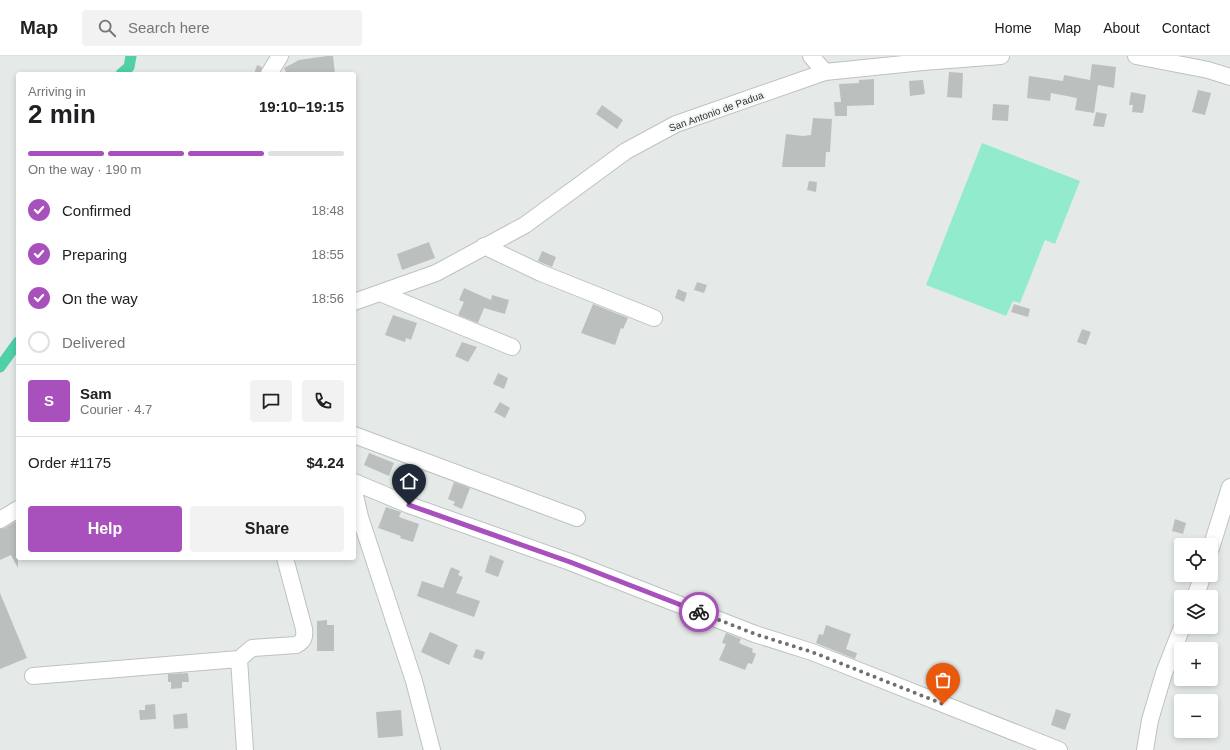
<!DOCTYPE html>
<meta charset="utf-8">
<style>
body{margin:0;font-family:Helvetica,sans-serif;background:#f2f2f2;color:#202124;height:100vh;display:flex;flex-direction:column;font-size:15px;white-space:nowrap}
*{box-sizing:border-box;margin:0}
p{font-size:13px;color:#757577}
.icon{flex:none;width:22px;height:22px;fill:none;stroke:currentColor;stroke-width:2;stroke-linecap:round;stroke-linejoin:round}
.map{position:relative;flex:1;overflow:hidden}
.sheet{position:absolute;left:16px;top:16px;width:340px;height:488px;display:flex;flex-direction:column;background:#fff;border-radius:4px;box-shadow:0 2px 6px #0003}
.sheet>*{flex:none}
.fabs{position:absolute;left:1174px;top:482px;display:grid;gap:8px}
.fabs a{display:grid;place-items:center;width:44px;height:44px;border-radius:4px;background:#fff;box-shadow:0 2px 6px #0003;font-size:20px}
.pin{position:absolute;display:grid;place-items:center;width:34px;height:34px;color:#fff;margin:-41px -17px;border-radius:50% 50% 50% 0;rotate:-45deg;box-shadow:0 0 4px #0007}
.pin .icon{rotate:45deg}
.courier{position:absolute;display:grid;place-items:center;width:40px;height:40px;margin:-20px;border:3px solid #a850bc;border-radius:50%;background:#fff;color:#222;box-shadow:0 1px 5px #0007}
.headline em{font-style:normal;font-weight:700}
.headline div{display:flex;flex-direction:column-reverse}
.headline{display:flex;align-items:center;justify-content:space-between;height:68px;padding:0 12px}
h1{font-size:26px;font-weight:700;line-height:30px}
.bar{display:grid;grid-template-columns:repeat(4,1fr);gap:6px 4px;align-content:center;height:48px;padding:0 12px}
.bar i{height:5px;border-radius:3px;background:#e0e0e0}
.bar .active{background:#a850bc}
.bar p{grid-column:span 4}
.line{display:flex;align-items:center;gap:10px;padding:0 12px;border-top:1px solid #e0e0e0}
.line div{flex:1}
.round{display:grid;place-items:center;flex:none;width:42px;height:42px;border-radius:4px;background:#f2f2f2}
ol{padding:0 12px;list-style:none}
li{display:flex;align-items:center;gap:12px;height:44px}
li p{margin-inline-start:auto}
li .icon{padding:4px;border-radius:50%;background:#a850bc;color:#fff;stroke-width:4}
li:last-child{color:#757577}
li i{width:22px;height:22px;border:2px solid #e0e0e0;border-radius:50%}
.primary-button{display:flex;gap:8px;margin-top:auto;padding:8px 12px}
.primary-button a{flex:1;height:46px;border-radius:4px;background:#a850bc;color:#fff;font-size:16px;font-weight:700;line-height:46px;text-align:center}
.primary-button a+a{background:#f2f2f2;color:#202124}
header{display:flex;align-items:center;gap:24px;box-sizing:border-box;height:56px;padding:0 20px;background:#fff;border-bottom:1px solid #e0e0e0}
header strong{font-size:19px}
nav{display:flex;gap:22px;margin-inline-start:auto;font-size:14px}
.search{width:280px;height:36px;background:#f2f2f2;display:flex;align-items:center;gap:10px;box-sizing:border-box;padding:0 14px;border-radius:4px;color:#757577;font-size:15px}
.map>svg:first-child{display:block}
</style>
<header>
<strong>Map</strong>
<div class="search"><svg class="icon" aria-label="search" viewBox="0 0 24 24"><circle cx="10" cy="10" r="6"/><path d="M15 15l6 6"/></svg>Search here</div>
<nav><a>Home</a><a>Map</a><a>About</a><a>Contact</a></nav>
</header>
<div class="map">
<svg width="1230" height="694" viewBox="0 0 1230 694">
<rect width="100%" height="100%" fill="#e5eae8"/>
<path fill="#92ebcc" d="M982,87l98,38 -25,63 -10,-4 -25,63 -7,-2 -7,15 -80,-31z"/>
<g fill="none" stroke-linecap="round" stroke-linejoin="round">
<path stroke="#50cfa9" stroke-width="11" d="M121,18l8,-7 2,-11
M0,311l18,-25"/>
</g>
<path fill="#bbc0be" d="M327,0h6l2,18h-48l-3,-6 15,-8z
M1092,8l24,3 -2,21 -16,-3 -4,28 -19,-3 2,-12 -26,-5 -1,8 -23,-3 2,-22 34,5 1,-6 26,5z
M257,9l5,2 -2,7h-6z
M949,16l14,1 -1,25 -15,-1z
M874,23v26l-27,1v10h-12l-1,-14h7l-2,-18 20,-1v-3z
M923,24l2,14 -15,2 -1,-15z
M1198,34l13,3 -6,22 -13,-3z
M1131,36l15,3 -3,18 -11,-1 1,-7h-4z
M993,48l16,1 -1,16 -16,-1z
M602,49l21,15 -6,9 -21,-15z
M1096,56l11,2 -3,13 -11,-1z
M813,62l19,1 -2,33h-4l-1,15h-43l4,-33 17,2 8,-1z
M809,125l8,1 -1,10 -9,-2z
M429,186l6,16 -33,12 -5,-16z
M542,195l14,6 -4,10 -14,-6z
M697,226l10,3 -3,8 -10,-3z
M464,232l27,12 1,-5 17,5 -4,14 -21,-6 -6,15 -20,-8 6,-13 -5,-2z
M678,233l9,4 -3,9 -9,-4z
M593,248l35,14 -5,11 -2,-1 -6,17 -34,-12z
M1014,248l16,5 -2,8 -17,-5z
M393,259l24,8 -6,17 -5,-2 -1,4 -20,-7z
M1082,273l9,3 -5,13 -9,-3z
M462,286l15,5 -9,15 -13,-6z
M498,317l10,5 -4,11 -11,-5z
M500,346l10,6 -5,10 -11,-6z
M369,397l25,10 -5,13 -25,-11z
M454,426l16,6 -8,21 -9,-4 2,-3 -7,-3z
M386,451l15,5 -2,5 20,7 -6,18 -13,-4 1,-2 -23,-8z
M1175,463l11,4 -3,11 -11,-3z
M18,464v48l-7,-13 -11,5v-31l5,-1z
M490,499l14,6 -6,16 -13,-5z
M451,511l9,4 -2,4 5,2 -7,16 24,8 -6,16 -57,-21 5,-15 21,7z
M0,537l27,65 -27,11z
M327,564v5h7v26h-17v-30z
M826,569l25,9 -5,15 11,4 -2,6 -39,-16 3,-9 4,1z
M430,576l28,13 -9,20 -28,-13z
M726,577l15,6 -2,4 14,6 -1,3 4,2 -4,10 -4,-1 -3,7 -26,-10 7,-16 -4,-1z
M476,593l9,3 -3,8 -9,-3z
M188,617l1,9h-7v6l-11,1v-7h-3v-8z
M155,648l1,15 -16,1 -1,-10h6v-5z
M1056,653l15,5 -6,16 -14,-5z
M401,654l2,26 -25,2 -2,-26z
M187,657l1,15 -14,1 -1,-14z"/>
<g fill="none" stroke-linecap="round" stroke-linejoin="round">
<g stroke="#bdc2c0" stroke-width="18">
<path id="minor" d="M811,0l14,16
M1136,0l72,14 22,7
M269,18l11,-18
M484,190l57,27 113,45
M380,237l132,54
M354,246l82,-29 89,-48 101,-74 50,-27 149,-52 98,-10 78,-6
M354,379l223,83
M354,426l55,23 161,57 185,72 57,18 247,98
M354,435l6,26 54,164 18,69
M0,464l18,-11
M1211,492l19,-61
M1195,541l8,-22
M239,603l13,-11 44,-3c8,-4 9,-8 8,-16l-19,-71
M33,620l206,-17 6,91
M1145,694l5,-30 14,-47 18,-46"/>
</g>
<use href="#minor" stroke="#fff" stroke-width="16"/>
</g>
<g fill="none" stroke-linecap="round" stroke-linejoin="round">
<path stroke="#6e7170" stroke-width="4" stroke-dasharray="0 7.2" d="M699,556l56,22 57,18 131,52"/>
<path stroke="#a850bc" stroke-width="5" d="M409,449l161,57 129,50"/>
</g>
<g text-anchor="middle" stroke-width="4" stroke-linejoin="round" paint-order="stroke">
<g font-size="10" fill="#2e302f" stroke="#f2f7f5">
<text transform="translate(716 55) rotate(-20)" y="4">San Antonio de Padua</text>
</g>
</g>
</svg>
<div class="fabs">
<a><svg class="icon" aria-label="locate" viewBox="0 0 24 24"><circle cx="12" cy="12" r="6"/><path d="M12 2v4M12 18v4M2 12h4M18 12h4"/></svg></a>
<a><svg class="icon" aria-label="layers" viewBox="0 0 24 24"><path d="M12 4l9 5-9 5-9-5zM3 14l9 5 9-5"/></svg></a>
<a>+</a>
<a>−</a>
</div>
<div class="pin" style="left:943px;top:648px;background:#ea580c"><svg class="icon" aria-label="bag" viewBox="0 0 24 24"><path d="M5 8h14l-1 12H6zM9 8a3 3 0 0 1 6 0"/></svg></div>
<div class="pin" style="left:409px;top:449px;background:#1f2937"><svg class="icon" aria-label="home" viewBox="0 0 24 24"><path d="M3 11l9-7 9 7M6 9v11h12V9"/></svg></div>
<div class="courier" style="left:699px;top:556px"><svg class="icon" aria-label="bike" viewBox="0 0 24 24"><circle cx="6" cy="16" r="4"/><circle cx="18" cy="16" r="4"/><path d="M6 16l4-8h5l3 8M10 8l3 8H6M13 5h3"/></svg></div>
<section class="sheet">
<div class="headline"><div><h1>2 min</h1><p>Arriving in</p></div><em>19:10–19:15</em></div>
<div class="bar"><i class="active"></i><i class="active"></i><i class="active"></i><i></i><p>On the way · 190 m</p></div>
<ol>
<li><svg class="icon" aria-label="check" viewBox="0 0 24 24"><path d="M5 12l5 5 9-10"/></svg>Confirmed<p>18:48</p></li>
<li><svg class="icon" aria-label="check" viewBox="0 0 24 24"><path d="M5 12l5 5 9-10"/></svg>Preparing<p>18:55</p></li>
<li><svg class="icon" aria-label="check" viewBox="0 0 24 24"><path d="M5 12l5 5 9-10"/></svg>On the way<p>18:56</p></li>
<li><i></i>Delivered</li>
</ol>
<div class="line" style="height:72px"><b class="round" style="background:#a850bc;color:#fff">S</b><div><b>Sam</b><p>Courier · 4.7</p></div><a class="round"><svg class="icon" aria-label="chat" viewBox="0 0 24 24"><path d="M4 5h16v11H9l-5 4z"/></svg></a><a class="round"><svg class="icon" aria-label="phone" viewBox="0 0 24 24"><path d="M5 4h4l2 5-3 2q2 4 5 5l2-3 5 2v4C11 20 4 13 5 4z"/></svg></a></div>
<div class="line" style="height:52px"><div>Order #1175</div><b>$4.24</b></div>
<div class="primary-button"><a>Help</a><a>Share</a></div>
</section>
</div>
